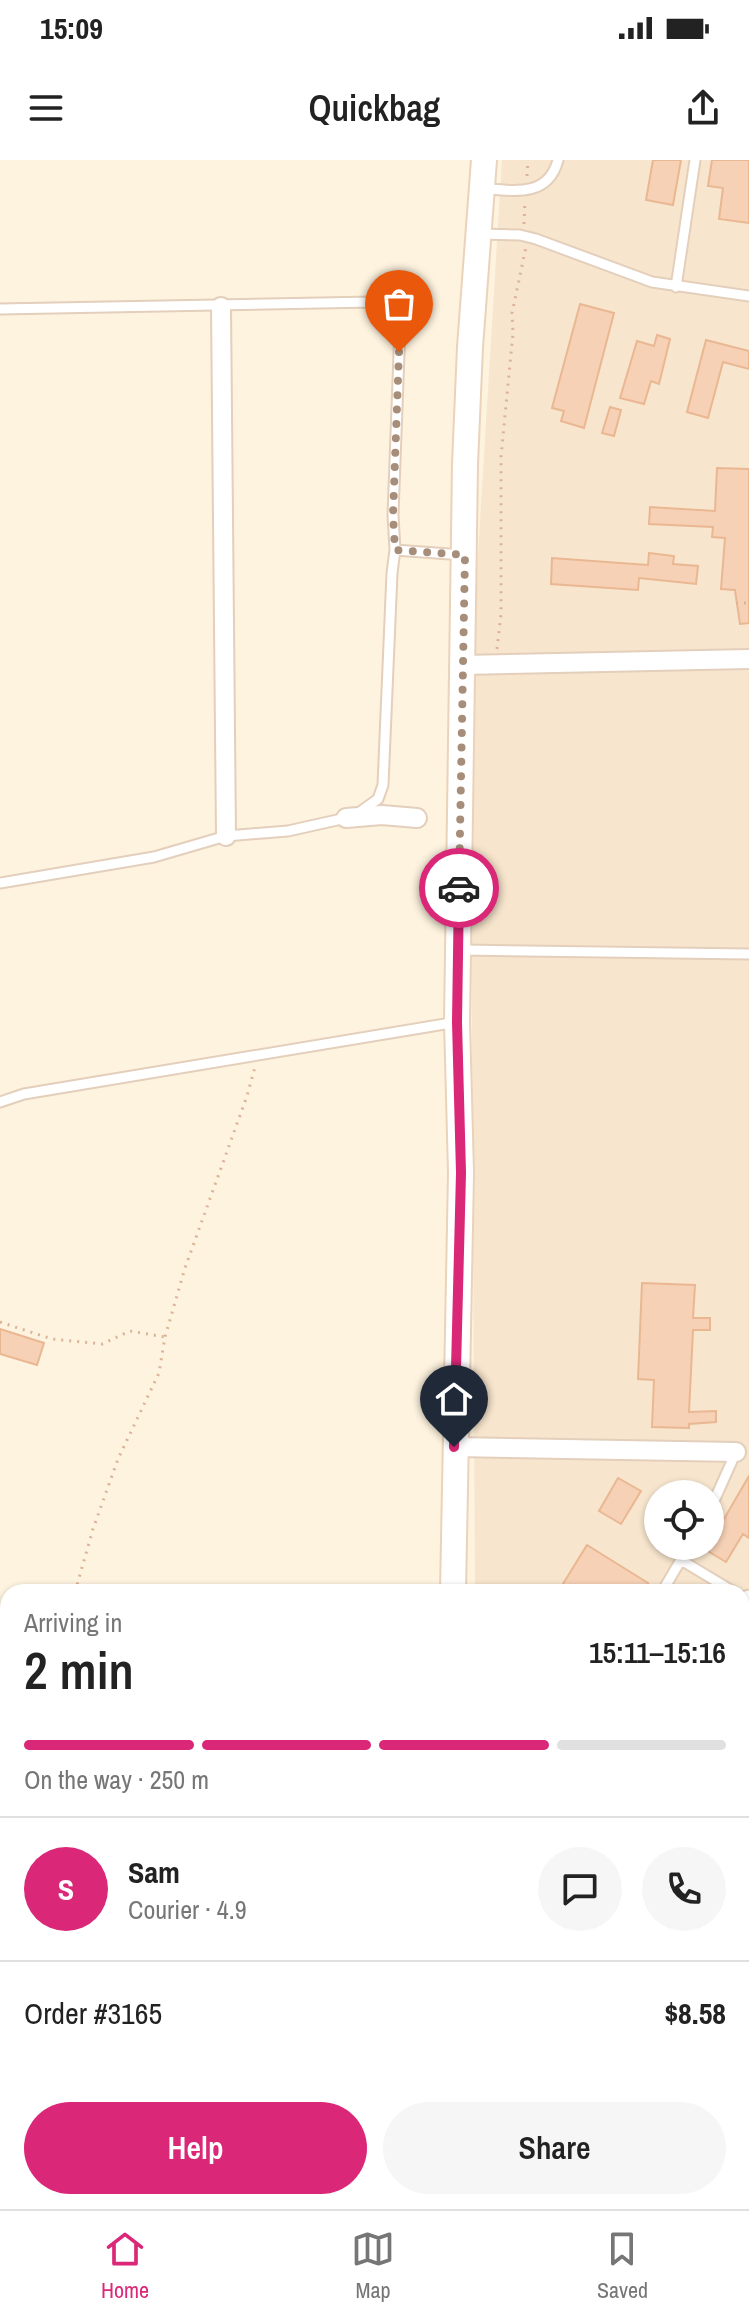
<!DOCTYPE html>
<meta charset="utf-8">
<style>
body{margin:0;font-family:"Archivo Narrow",sans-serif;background:#f6f6f6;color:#222;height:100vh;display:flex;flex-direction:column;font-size:30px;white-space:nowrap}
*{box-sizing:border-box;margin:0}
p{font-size:26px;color:#767676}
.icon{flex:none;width:44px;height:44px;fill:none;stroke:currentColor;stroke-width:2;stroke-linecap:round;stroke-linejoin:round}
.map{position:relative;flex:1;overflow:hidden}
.details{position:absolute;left:0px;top:1424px;width:750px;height:626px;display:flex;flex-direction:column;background:#fff;border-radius:24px 24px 0 0;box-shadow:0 2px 6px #0004}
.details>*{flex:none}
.fabs{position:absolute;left:644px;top:1320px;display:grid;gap:16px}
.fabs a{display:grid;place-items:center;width:80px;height:80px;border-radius:50%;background:#fff;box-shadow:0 2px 6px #0004;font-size:40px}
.pin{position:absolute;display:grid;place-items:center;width:68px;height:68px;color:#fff;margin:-82px -34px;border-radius:50% 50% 50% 0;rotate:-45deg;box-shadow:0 0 8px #0007}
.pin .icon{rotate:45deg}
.courier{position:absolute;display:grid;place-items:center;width:80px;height:80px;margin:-40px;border:6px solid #db2777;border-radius:50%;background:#fff;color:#222;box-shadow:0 2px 10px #0007}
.head em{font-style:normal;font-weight:600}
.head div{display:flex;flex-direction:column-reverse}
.head{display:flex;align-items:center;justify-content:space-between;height:136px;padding:0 24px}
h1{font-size:52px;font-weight:600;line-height:60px}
.bar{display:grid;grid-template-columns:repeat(4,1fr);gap:12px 8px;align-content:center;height:96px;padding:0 24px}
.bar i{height:10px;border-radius:6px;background:#e0e0e0}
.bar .on{background:#db2777}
.bar p{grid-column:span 4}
.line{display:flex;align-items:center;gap:20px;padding:0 24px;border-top:2px solid #e0e0e0}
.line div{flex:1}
.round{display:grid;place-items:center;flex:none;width:84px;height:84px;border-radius:42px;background:#f6f6f6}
.primary-button{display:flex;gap:16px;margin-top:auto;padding:16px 24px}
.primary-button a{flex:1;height:92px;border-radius:48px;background:#db2777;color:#fff;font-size:32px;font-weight:600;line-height:92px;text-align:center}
.primary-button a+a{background:#f6f6f6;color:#222}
.status{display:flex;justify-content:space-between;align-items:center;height:56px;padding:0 40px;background:#fff;direction:ltr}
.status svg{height:22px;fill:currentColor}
header{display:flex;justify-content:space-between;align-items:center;height:104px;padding:0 24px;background:#fff;font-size:36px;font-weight:600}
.tabs{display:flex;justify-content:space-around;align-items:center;height:112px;border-top:2px solid #e0e0e0;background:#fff;font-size:22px;color:#767676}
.tabs a{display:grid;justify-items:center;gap:4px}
.tabs .on{color:#db2777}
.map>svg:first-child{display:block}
</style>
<div class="status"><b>15:09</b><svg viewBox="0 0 49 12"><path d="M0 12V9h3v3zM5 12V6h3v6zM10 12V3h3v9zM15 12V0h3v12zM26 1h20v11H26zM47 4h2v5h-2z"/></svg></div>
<header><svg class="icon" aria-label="menu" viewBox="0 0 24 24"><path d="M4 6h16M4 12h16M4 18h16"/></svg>Quickbag<svg class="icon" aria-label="share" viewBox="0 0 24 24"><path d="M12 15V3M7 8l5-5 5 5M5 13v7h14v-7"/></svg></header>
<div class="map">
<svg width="749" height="2049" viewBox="0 0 749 2049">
<rect width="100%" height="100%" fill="#fef3df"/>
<path fill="#f7e5cd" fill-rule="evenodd" d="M502,0h247v1569h-7v-137h-267l-5,-905zM658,1334h52v52h-52z
M742,2003l7,1v45h-639l15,-7h617z"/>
<path fill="#f6d1b5" stroke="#eab793" stroke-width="2" d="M653,0h28l-8,45 -27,-5z
M712,0h37v63l-30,-4 4,-31 -15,-2z
M580,144l34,9 -30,115 -23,-7 3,-10 -12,-3z
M657,175l13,4 -11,45 -8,-3 -7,23 -24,-6 17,-57 17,5z
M706,180l43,11v18l-26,-7 -15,56 -21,-6z
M610,247l11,3 -7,26 -12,-3z
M717,308l32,1v154l-9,1 -5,-34 -14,-1 4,-51 -13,-1 1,-10 -64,-3 1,-17 65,4z
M649,393l25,3 -1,8 25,2 -2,18 -57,-6 -1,12 -87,-6 1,-26 96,7z
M642,1123l53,2 -2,33h17v12h-17l-4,82 27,-1v11l-27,2v4l-37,-1 2,-47 -16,-1z
M0,1169l44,14 -7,22 -37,-11z
M749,1316v62l-6,-4 -17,28 -20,-12z
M618,1318l23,13 -20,33 -22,-13z
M587,1385l61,38 -5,9h-85z"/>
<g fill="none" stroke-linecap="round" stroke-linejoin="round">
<g stroke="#e3cfbb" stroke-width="13">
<path id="lane" d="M482,28c31,3 66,10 76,-28
M481,74l39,1 16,4 116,43 97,14
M676,127l19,-127
M0,149l373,-7c15,4 25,9 27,25l-7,188 2,35 68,5
M360,652l18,-13 5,-14 9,-212 3,-23
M0,723l154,-26 72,-21 62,-5 58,-13
M461,790l288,4
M0,942l24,-8 433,-72
M710,1350l26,-58
M681,1400l53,32
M662,1432l27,-46
M742,1437l7,-2"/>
</g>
<g stroke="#e3cfbb" stroke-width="22">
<path id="street" d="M221,147l5,529
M461,505l288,-6
M346,658l36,-3 35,3
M454,1287l282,5
M0,1699l8,-28
M742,1842l7,-3
M0,1962l8,-2"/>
</g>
<g stroke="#ebd2ba" stroke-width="28">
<path id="secondary" d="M453,1432l8,-419 -4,-151 8,-558 5,-117 14,-187"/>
</g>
<g stroke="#ded7d2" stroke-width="32">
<path id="primary" d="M742,1946l7,2
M0,2023l8,-2
M418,2042l1,7
M458,2049l3,-7"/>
</g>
<path stroke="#dbb498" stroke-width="3" stroke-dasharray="2 6" stroke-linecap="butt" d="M527,16l1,-16
M524,64l1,-24
M736,443h13
M497,489l4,-35v-157l12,-124 -1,-20 14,-66
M0,1162l52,17 50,5 28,-13 35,6
M75,1432l18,-63 25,-70 41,-86 6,-36 20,-69 62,-172 8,-29"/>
<use href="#lane" stroke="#fff" stroke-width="9"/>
<use href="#street" stroke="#fff" stroke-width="18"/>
<use href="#secondary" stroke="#fff" stroke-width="24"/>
<use href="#primary" stroke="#ffdb96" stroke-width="28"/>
</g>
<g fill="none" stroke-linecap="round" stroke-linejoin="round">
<path stroke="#a68e7b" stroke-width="8" stroke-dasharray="0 14.4" d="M399,192l-6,163 2,35 70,5 -6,333"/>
<path stroke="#db2777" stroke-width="10" d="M454,1287l7,-274 -4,-151 2,-134"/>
</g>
</svg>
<div class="fabs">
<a><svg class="icon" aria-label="locate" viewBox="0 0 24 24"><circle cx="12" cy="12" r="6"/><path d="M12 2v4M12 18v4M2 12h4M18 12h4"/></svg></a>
</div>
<div class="pin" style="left:399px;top:192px;background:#ea580c"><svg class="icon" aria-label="bag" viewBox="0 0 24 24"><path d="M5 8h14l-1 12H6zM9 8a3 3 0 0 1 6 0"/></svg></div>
<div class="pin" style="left:454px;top:1287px;background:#1f2937"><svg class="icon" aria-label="home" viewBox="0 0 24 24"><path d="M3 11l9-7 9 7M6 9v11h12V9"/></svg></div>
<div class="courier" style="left:459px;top:728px"><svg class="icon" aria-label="car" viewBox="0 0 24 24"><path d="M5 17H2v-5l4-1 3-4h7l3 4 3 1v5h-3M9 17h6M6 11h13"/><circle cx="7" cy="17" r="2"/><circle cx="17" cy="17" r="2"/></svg></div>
<section class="details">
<div class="head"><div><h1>2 min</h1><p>Arriving in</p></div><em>15:11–15:16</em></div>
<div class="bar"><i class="on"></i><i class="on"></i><i class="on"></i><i></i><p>On the way · 250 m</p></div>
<div class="line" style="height:144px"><b class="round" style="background:#db2777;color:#fff">S</b><div><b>Sam</b><p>Courier · 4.9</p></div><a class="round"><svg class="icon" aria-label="chat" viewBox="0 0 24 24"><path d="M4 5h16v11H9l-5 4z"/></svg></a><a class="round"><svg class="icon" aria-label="phone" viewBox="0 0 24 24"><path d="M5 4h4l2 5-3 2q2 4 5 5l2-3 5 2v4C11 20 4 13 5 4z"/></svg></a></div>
<div class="line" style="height:104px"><div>Order #3165</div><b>$8.58</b></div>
<div class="primary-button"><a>Help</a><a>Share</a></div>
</section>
</div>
<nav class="tabs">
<a class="on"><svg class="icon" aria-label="home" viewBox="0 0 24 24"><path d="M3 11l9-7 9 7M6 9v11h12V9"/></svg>Home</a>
<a><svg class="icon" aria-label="map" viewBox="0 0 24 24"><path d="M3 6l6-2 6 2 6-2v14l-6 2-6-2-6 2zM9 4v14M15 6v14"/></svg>Map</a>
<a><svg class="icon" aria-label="saved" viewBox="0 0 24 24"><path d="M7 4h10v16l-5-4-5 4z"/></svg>Saved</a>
</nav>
